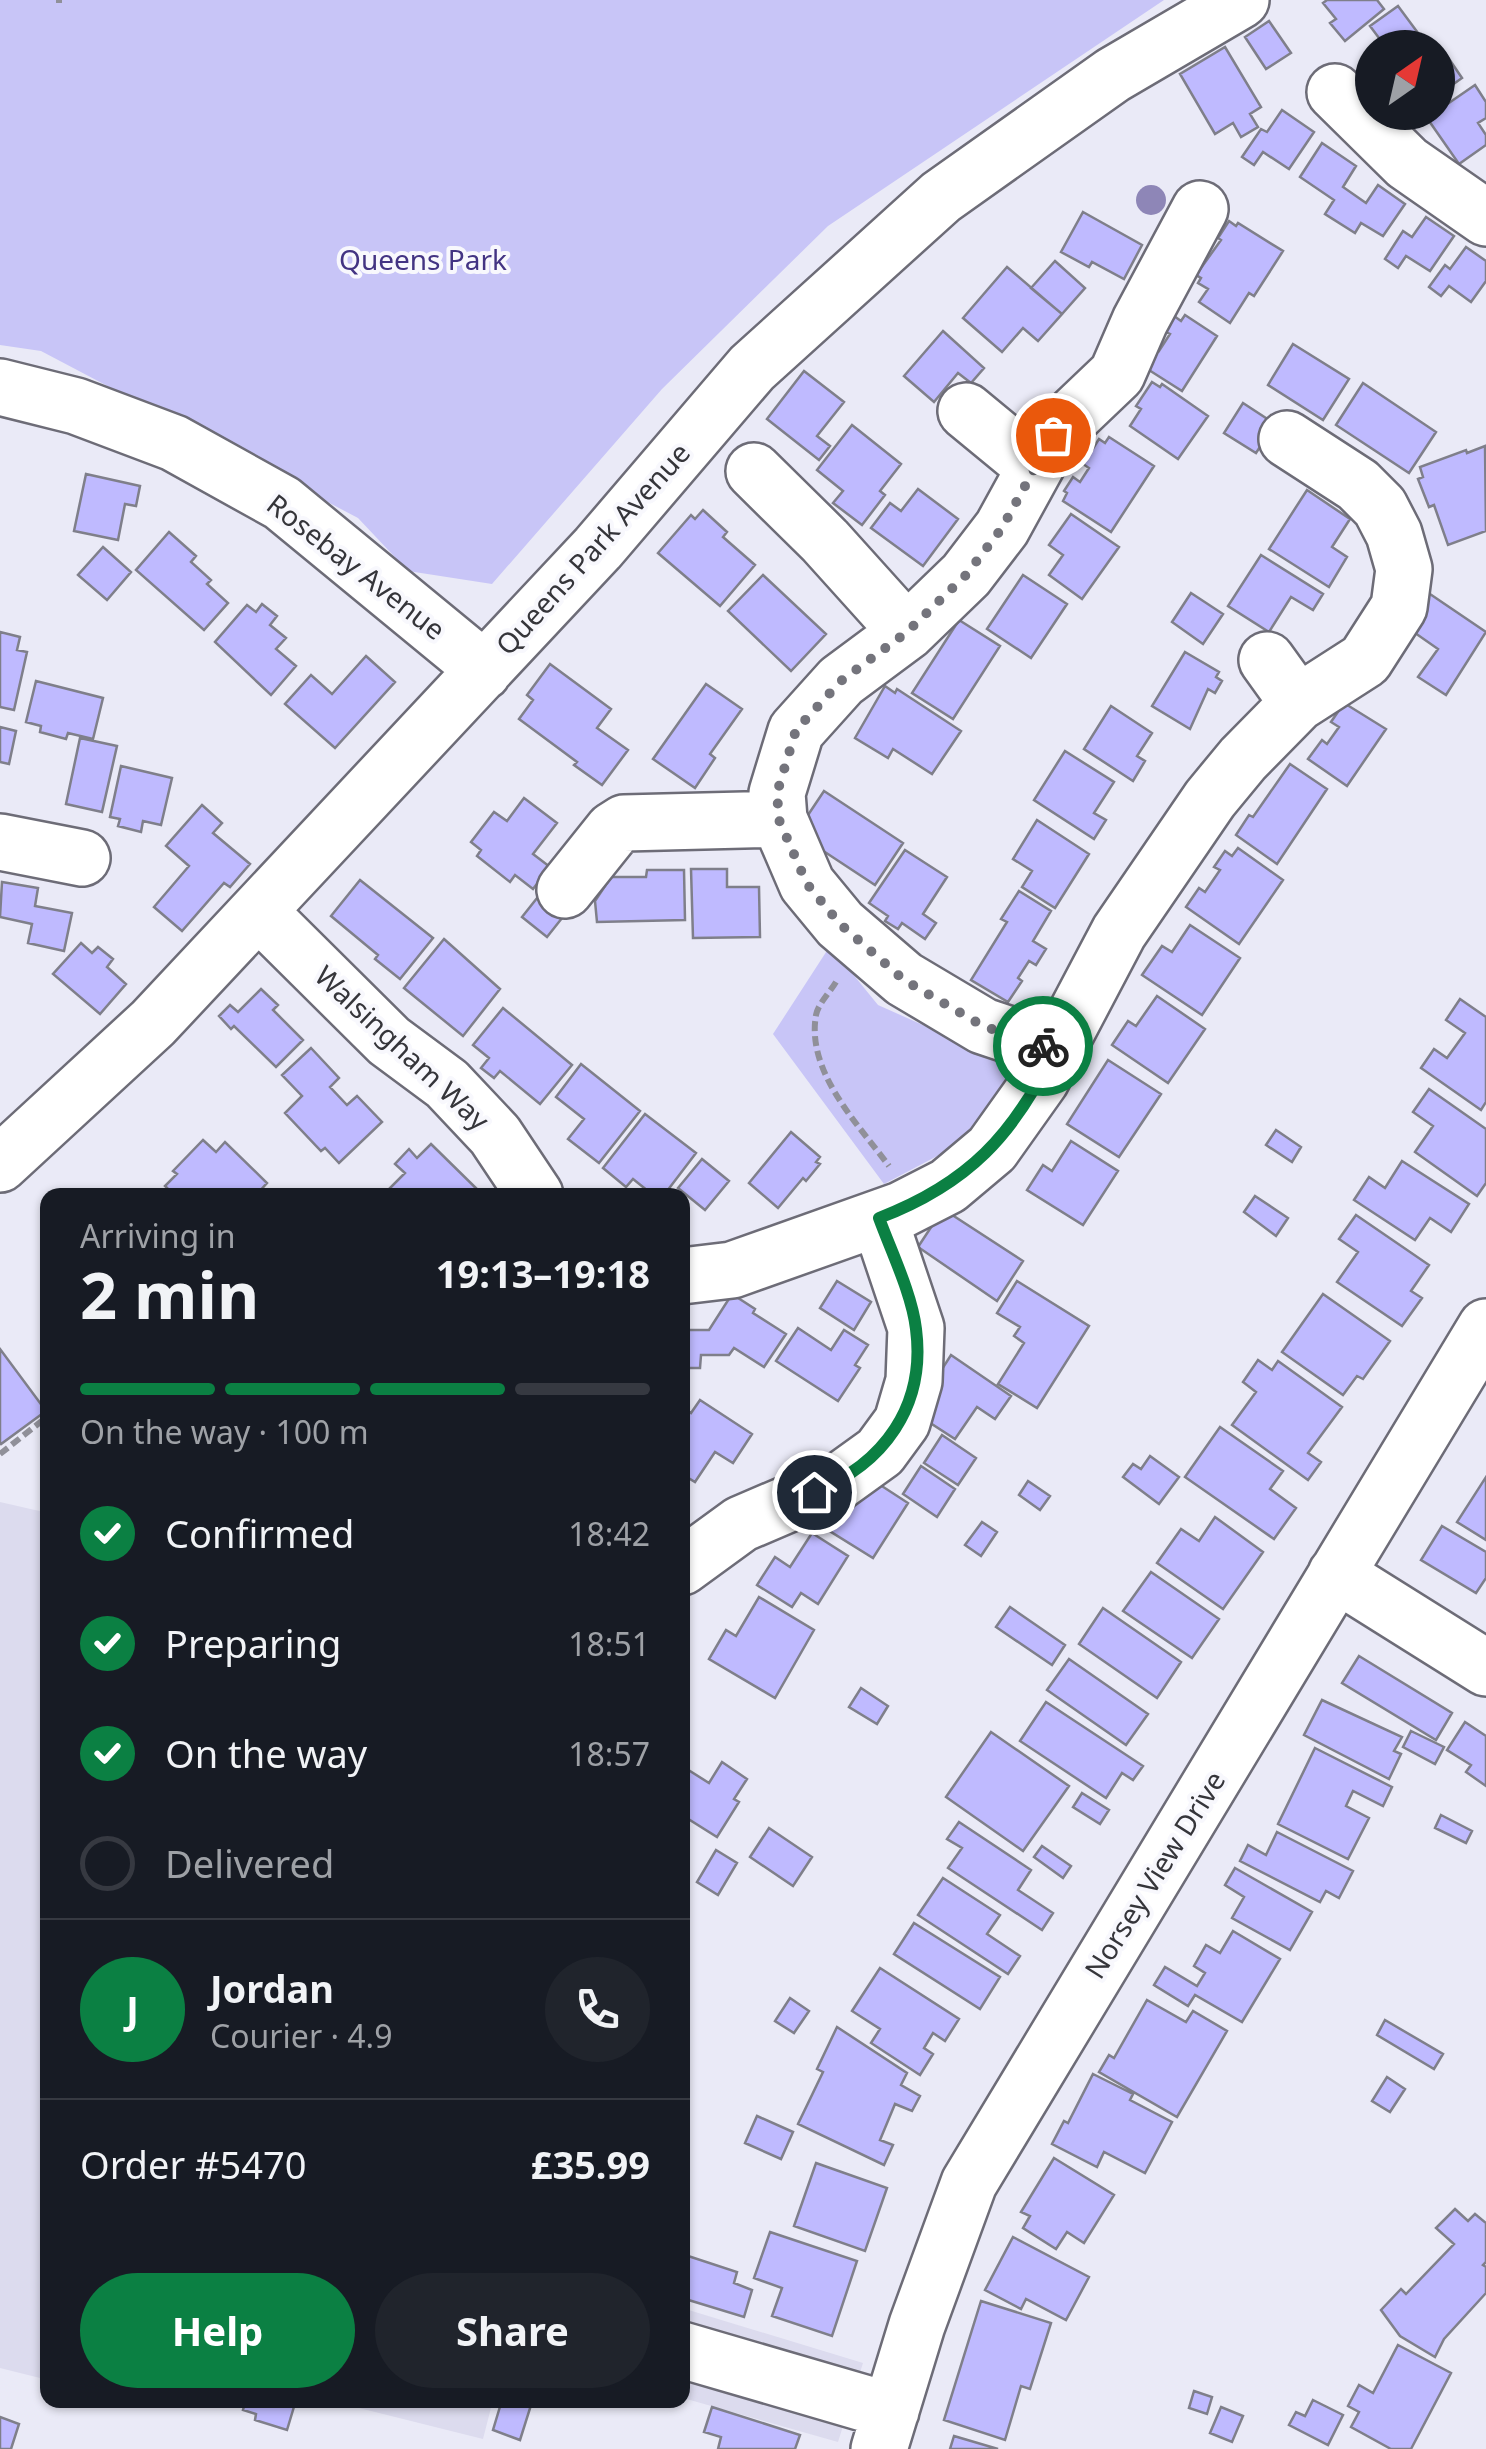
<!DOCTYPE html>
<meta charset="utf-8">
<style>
body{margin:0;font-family:"Noto Sans",sans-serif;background:#20242c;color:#f1f3f6;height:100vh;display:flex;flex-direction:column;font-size:38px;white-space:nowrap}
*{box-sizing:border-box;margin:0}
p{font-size:32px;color:#9ea1a6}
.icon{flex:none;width:55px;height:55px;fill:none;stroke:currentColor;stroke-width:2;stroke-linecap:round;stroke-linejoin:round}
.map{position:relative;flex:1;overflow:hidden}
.drawer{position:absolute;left:40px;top:1188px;width:650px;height:1220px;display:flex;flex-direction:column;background:#171b24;border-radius:20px;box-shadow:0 2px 8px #0004}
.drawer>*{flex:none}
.needle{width:65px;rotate:34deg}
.controls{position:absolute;left:1355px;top:30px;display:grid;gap:20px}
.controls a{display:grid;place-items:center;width:100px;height:100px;border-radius:50%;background:#171b24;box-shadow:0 2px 8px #0004;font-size:50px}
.pin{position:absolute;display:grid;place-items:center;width:85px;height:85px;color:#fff;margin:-42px;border:5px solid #fff;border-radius:50%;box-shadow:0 2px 10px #0007}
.courier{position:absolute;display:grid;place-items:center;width:100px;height:100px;margin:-50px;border:8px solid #0b8043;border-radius:50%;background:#fff;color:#222;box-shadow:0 2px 12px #0007}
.headline em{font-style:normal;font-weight:700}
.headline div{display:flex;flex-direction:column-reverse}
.headline{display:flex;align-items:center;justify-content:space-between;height:170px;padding:0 40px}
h1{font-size:65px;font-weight:700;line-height:75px}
.bar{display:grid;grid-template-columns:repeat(4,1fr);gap:15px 10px;align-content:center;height:120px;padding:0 40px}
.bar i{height:12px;border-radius:8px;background:#363941}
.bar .on{background:#0b8043}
.bar p{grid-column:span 4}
.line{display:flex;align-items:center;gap:25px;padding:0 40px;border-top:2px solid #363941}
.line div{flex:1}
.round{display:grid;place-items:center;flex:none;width:105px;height:105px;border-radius:52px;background:#20242c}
ol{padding:0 40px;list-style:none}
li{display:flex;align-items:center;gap:30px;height:110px}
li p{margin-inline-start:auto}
li .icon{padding:10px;border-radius:50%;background:#0b8043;color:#fff;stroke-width:4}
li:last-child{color:#9ea1a6}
li i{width:55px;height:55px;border:5px solid #363941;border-radius:50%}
.action{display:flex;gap:20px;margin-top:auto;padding:20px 40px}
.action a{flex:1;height:115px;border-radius:60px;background:#0b8043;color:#fff;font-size:40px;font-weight:700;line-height:115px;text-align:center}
.action a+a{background:#20242c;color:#f1f3f6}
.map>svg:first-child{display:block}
</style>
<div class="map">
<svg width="1486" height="2449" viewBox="0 0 1486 2449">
<rect width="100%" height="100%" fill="#eaeaf7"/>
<path fill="#dcdbee" d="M0,1502l48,11v847l-8,18 -40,-10z
M682,2308l181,55 -25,79 -155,-44z
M327,2400h166l-10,39z"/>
<path fill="#c8c5f7" d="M0,0h1164l-336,226 -166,163 -170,195 -84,-13 -50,-53 -317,-167 -41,-6z
M830,946l48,59 139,62 -38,67 -95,50 -111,-150z"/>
<path fill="#bfbaff" stroke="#7f7f8a" stroke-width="2.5" d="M1327,0h50l7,9 -39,32 -15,-18 6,-4 -13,-16z
M1398,6l20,27 -8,6 6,9h-41l7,-6 -12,-16z
M1269,21l22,32 -25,16 -21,-32z
M1225,47l36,60 -11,7 8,13 -17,10 -8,-14 -18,11 -35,-60z
M1445,53l17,25 -24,17v-36z
M1475,85l11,17v16l-8,5 8,12v10l-27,19 -32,-46z
M1282,110l32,22 -25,37 -26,-17 -9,13 -12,-8 19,-28 6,3z
M1322,143l34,23 -13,21 23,16 12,-18 27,19 -22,32 -22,-13 -6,10 -30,-19 9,-14 -34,-23z
M1083,212l59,33 -18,34 -32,-17 -3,5 -28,-15z
M1426,217l28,19 -24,35 -24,-15 -8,12 -13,-9 18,-28 9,6z
M1229,221l7,5 2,-3 45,28 -29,45 -5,-3 -19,30 -31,-21 9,-13 -10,-6 3,-5 -5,-3 25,-35 -3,-2z
M1466,247l20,14v20l-15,21 -22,-16 -8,10 -12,-9 16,-22 5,4z
M1055,261l30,27 -23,26 -31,-26z
M1007,267l55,47 -24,27 -15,-13 -21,24 -39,-34z
M1185,315l32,21 -35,55 -41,-26 12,-18 6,4 11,-17 -6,-3 10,-15 7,5z
M943,331l41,37 -13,15 -13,-10 -24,29 -30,-26z
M1293,344l56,35 -26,41 -55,-35z
M804,371l40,31 -27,34 13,10 -11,14 -52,-41z
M1152,382l8,5 2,-3 46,32 -30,43 -48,-33 11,-17 -5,-3z
M1363,383l73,49 -27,41 -73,-48z
M1243,403l32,21 -19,29 -32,-20z
M852,425l49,39 -21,27 5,4 -23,30 -29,-22 10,-12 -26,-21z
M1109,437l45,29 -43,66 -48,-31 4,-8 -3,-2 9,-14 7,5 9,-14 -6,-4 16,-25 6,4z
M1485,446l1,85 -38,14 -14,-40 -5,2 -11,-28 5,-2 -3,-10 46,-17 1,3z
M86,474l54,12 -4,20 -11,-2 -7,36 -44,-9z
M918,489l40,30 -35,47 -52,-38 19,-25 11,8z
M1307,490l43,29 -18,28 15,10 -18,30 -60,-38z
M703,510l24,22 -4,5 32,28 -35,41 -62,-53 33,-38 4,4z
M1071,514l48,33 -37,52 -33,-24 14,-20 -14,-10z
M169,532l27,24 -5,6 20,18 -4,4 21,19 -24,27 -68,-60z
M103,547l28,25 -24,28 -29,-25z
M1261,555l62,39 -10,16 -22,-13 -22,35 -41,-26z
M763,575l63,59 -35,37 -63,-60z
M1023,575l44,29 -36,54 -44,-29z
M1427,592l59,40 -40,63 -28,-18 20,-28 -33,-23z
M1191,593l32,21 -20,30 -31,-22z
M262,604l15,12 -7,9 16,13 -10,11 20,17 -25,29 -56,-53 32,-37 9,7z
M959,620l41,26 -47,73 -41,-26z
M0,632l20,5 -3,13 10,2 -13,58 -14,-3z
M1185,652l34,20 -3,5 6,4 -7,12 -7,-4 -18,40 -38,-23z
M366,656l29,26 -60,66 -50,-44 26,-29 21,19z
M550,664l61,45 -14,19 31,22 -26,35 -28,-20 3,-3 -58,-43 14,-19 -6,-5z
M36,681l67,17 -10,41 -25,-6 -2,6 -26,-7 1,-6 -15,-4z
M706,684l36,25 -32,45 5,4 -20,30 -42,-29z
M885,686l10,7 2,-4 64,42 -29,43 -39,-25 -5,9 -33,-20z
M1344,703l42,26 -39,57 -39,-27 14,-19 5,4 12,-17 -8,-5z
M1111,706l41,27 -15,23 8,5 -12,20 -49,-32z
M0,727l16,4 -7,33 -9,-2z
M80,738l37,8 -15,66 -36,-8z
M1065,751l49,31 -20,31 12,7 -12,19 -60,-39z
M1290,764l37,25 -50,75 -41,-29 13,-20 4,2z
M121,766l51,12 -11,47 -18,-4 -2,11 -23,-6 2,-7 -10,-2z
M824,791l79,52 -28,42 -79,-52z
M524,798l33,25 -24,31 17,13 -17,22 -18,-14 -5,7 -33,-26 4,-6 -10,-8 23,-30 13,9z
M202,805l20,18 -9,10 37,31 -20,23 -6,-4 -42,48 -28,-24 35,-41 -23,-20z
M1037,820l52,34 -34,54 -33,-21 10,-16 -19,-12z
M1238,848l45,32 -44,64 -53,-37 13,-19 6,4 15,-22 -6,-3 11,-16 7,5z
M905,850l42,27 -24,37 13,9 -11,16 -23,-16 -4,6 -13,-8 3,-5 -19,-13z
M691,869h36v18h32l1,50 -67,1z
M647,870h37l1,50 -88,2 -2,-21 16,-24h35z
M360,880l73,58 -33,41 -25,-20 3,-4 -47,-39z
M2,882l36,6 -3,18 37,7 -8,38 -36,-8 4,-19 -32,-7z
M545,888l25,20 -23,29 -25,-20z
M1019,891l32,20 -18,30 13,8 -10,16 -7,-4 -11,17 4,3 -14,21 -37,-22 36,-58 -6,-3z
M1190,925l50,33 -38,57 -60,-40 20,-29 10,6z
M444,939l56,50 -37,47 -59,-48z
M81,943l11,10 6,-6 15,12 -6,8 19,17 -26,30 -47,-40z
M261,989l17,16 -5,5 30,30 -27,27 -42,-41 -3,3 -12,-13 11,-11 8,7z
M1157,996l48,33 -37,54 -56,-38 16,-24 8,5z
M1460,999l26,18v85l-5,8 -60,-42 13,-19 13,9 18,-25 -19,-13z
M503,1008l69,57 -32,39 -40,-33 -6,7 -13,-10 8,-10 -16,-13z
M311,1048l28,30 -9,9 17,18 10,-9 25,26 -43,41 -14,-15 -4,3 -36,-38 17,-17 -20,-21z
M1108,1060l53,34 -42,63 -52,-33z
M581,1064l59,47 -41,52 -31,-24 16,-20 -28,-22z
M1429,1089l57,40v54l-9,13 -62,-44 18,-26 -20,-14z
M645,1114l51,39 -32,42h-11l-20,-16 -7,8 -23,-19z
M1276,1130l25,17 -9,15 -26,-17z
M791,1132l29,25 -4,5 4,2 -14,17 -3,-3 -25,30 -29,-25z
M203,1140l13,12 9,-10 42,41 -11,12h-82l-9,-9 12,-12 -4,-3z
M1071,1141l47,30 -35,54 -56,-35 16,-25 9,6z
M431,1144l52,51 -98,-2 20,-20 -10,-9 14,-15 8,9z
M702,1159l27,22 -24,29 -27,-22z
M1402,1161l67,43 -18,28 -21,-14 -15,22 -61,-40 15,-23 16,11z
M1255,1196l33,22 -12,18 -32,-24z
M943,1209l80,52 -26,40 -79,-54z
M1356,1215l73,50 -18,26 11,7 -20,28 -65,-44 21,-30 -19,-13z
M837,1281l34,21 -17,28 -34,-22z
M1017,1281l72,45 -52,82 -39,-24 26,-41 -10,-7 6,-9 -23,-14z
M732,1294l23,15 -2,4 33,21 -22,33 -30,-19 -5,7h-28l-1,13h-18v-38h27z
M1323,1294l67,47 -27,38 -6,-3 -14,19 -61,-43z
M798,1328l33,22 13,-20 24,15 -13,20 5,3 -22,33 -62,-40z
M0,1349l46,62 -45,33 -1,-1z
M951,1355l60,41 -16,23 -18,-12 -22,32 -37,-24 17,-35z
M1258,1360l14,10 6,-9 64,46 -34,46 13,9 -13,18 -76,-55 24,-33 -13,-10z
M700,1400l52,34 -19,29 -18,-11 -20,30 -13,-8v-66l9,5z
M1220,1427l63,44 -13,18 26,19 -22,31 -89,-62z
M942,1435l34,23 -18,27 -34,-22z
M1150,1456l29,21 -20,27 -36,-27 10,-13 8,5z
M921,1466l34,23 -18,28 -34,-23z
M1486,1477v63l-29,-18z
M871,1479l37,24 -35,55 -45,-28 16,-24 7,5z
M1028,1481l22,15 -10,14 -21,-15z
M1215,1517l48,35 -40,57 -66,-46 24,-34 18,12z
M982,1522l15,10 -16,24 -16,-11z
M1442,1526l44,26v26l-10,15 -55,-33z
M812,1533l36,23 -30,48 -17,-11 -9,14 -35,-22 18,-28 15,10z
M1151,1572l68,47 -27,39 -69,-47z
M759,1597l55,33 -39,68 -66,-39 17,-29 10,6z
M1010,1607l55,38 -13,20 -56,-38z
M1103,1608l78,54 -24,36 -78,-54z
M1359,1656l93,57 -16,27 -94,-57z
M1069,1659l79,55 -22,31 -79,-55z
M861,1688l27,18 -11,18 -28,-17z
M1322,1700l80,37 -8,14 7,3 -12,25 -85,-44z
M1046,1702l97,64 -10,14 -11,-7 -16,25 -86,-57z
M1465,1722l21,14v50l-20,-14 5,-7 -24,-15z
M1411,1731l33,16 -9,17 -32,-17z
M991,1732l78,54 -46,65 -77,-54z
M1315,1748l77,39 -9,19 -30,-15 -7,15 23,12 -21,41 -70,-35z
M722,1762l25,17 -13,20 5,3 -22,35 -35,-22v-49l27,17z
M1082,1793l27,17 -9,14 -27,-17z
M1441,1815l31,16 -6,12 -31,-15z
M959,1822l72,48 -13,20 35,23 -11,17 -94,-62 14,-20 -15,-9z
M769,1828l43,29 -19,29 -43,-29z
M1277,1832l76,39 -14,27 -13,-7 -6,11 -80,-41 8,-16 18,10z
M1042,1846l29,20 -8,12 -29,-21z
M716,1850l21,13 -19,32 -21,-13z
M1235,1868l77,44 -22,38 -58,-32 12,-21 -19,-12z
M943,1878l57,37 -13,19 33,22 -12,18 -90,-59z
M914,1923l86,54 -20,32 -86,-55z
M1233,1931l47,28 -38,63 -47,-27 -7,11 -34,-21 11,-18 32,19 8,-13 -11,-7 12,-21 14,8z
M880,1968l79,51 -14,22 -12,-8 -9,15 9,6 -13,21 -49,-32 9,-14 -28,-18z
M790,1998l19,13 -15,22 -19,-12z
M1147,2000l39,22 7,-11 34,20 -50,86 -78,-45 10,-17 5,3z
M1385,2020l58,34 -9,15 -57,-34z
M837,2027l70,46 -6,12 19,11 -8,15 -17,-7 -15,36 13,5 -9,20 -86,-41 25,-52 -6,-3z
M1093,2074l40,20 -3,6 42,22 -27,51 -41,-21 -7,15 -45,-23 12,-23 4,2z
M1387,2077l18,12 -15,23 -18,-11z
M757,2116l36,16 -12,27 -36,-16z
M1054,2158l60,37 -30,48 -17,-11 -11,17 -33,-21 7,-12 -9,-4z
M816,2163l71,25 -22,63 -71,-25z
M1455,2209l13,12 7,-7 11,9v39l-3,3 3,2v26l-42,46 -9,18 -35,-21 -19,-26 20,-21 5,5 48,-50 -18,-16z
M770,2232l87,29 -25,75 -60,-20 10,-28 -28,-10z
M1013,2237l76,40 -23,43 -40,-21 -5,10 -36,-19z
M682,2254l55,18 -3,11 18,7 -8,27 -62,-19z
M981,2301l70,22 -21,66 -9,-3 -16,54 -61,-20z
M1398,2345l53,28 -40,76h-20l-40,-22 8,-15 -11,-6 11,-21 14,8z
M1194,2391l18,6 -5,17 -18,-6z
M246,2400h50l-9,30 -32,-10 1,-6 -13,-4z
M502,2400l30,2 -12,38 -27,-10z
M1313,2400l30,15 -15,30 -39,-20 7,-13 9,4z
M712,2407l88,28 -5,14h-77l3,-12 -17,-5z
M1221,2407l22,9 -11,26 -22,-9z
M0,2417l19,7 -8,25h-11z
M954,2436l44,13h-48z"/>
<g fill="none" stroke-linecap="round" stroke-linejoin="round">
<g stroke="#6d6c77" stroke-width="60">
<path id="minor" d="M1335,92l72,71 79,55
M0,387l76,19 98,37 108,60 186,153 15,16
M966,411l68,56
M754,471l71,70 82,91
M1267,660l31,43
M0,842l82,16
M565,890l48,-60 11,-7 155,-4
M258,911l131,130 58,43 48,51 40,60
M1055,1050l-72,-24 -79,-47 -64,-55 -33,-40 -28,-65 -2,-26 19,-62 45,-50 66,-49 59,-57 36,-47 51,-93 64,-61 23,-53 60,-112
M0,1164l153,-141 445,-475 154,-180 189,-171 172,-122 128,-75
M682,1276l50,-6 169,-60 47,-24 44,-37 49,-69 78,-148 91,-133 33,-40 55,-56 67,-43 34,-53 5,-38 -10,-35 -14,-27 -22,-22 -71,-46
M682,1567l59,-43 96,-41 43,-31 22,-30 12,-41 2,-53 -37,-110
M1336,1574l150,94
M682,2350l209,61
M879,2449l38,-124 52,-142 517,-856"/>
</g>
<path stroke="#909099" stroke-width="6" stroke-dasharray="10 5" stroke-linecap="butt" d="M56,0h6
M836,982c-6,10 -18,22 -20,33 -10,57 42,109 73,151
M0,1454l48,-38"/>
<use href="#minor" stroke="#fff" stroke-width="55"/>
</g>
<circle fill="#8e86b7" cx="1151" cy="200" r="15"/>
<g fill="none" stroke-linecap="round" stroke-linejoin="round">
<path stroke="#74747c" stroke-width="10" stroke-dasharray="0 18" d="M1043,1046l-60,-20 -79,-46 -64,-56 -33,-40 -28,-64 -2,-27 19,-63 45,-49 66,-49 59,-57 36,-47 51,-93"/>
<path stroke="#0b8043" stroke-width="12" d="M814,1492c70,-28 112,-86 102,-163 -4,-35 -25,-78 -37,-111 89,-34 135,-83 176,-168l-12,-4"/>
</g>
<g text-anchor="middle" stroke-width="8" stroke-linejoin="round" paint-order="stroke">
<g font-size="28" fill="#433483" stroke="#f8f8fd">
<text x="423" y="270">Queens Park</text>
</g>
<g font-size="28" fill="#35353a" stroke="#f8f8fd">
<text transform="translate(593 549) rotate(-48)" y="10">Queens Park Avenue</text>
<text transform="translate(356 567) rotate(38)" y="10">Rosebay Avenue</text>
<text transform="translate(402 1048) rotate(43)" y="10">Walsingham Way</text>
<text transform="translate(1155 1875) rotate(-58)" y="10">Norsey View Drive</text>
</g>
</g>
</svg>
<div class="controls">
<a><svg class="needle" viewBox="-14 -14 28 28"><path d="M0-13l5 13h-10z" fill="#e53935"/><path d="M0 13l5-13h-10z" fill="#9ea1a6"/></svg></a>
</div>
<div class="pin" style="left:1053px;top:435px;background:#ea580c"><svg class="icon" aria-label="bag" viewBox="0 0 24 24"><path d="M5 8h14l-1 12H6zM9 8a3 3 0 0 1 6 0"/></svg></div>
<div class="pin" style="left:814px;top:1492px;background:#1f2937"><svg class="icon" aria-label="home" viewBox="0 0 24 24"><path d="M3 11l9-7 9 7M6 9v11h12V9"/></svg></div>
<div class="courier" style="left:1043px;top:1046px"><svg class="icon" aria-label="bike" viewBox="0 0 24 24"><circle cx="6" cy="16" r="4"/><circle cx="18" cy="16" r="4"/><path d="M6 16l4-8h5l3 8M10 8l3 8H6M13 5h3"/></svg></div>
<section class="drawer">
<div class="headline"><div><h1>2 min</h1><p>Arriving in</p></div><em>19:13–19:18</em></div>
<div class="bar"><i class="on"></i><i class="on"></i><i class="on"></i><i></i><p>On the way · 100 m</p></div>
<ol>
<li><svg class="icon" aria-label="check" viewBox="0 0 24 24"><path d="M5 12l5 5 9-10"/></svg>Confirmed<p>18:42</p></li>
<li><svg class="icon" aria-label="check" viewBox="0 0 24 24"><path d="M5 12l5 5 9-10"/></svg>Preparing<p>18:51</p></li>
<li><svg class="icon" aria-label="check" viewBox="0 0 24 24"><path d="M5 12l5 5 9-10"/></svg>On the way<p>18:57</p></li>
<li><i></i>Delivered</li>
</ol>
<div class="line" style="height:180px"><b class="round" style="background:#0b8043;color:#fff">J</b><div><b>Jordan</b><p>Courier · 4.9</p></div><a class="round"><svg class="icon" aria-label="phone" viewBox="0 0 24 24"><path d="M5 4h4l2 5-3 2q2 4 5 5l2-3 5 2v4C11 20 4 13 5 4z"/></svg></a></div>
<div class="line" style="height:130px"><div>Order #5470</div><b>£35.99</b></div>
<div class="action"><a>Help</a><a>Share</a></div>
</section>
</div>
